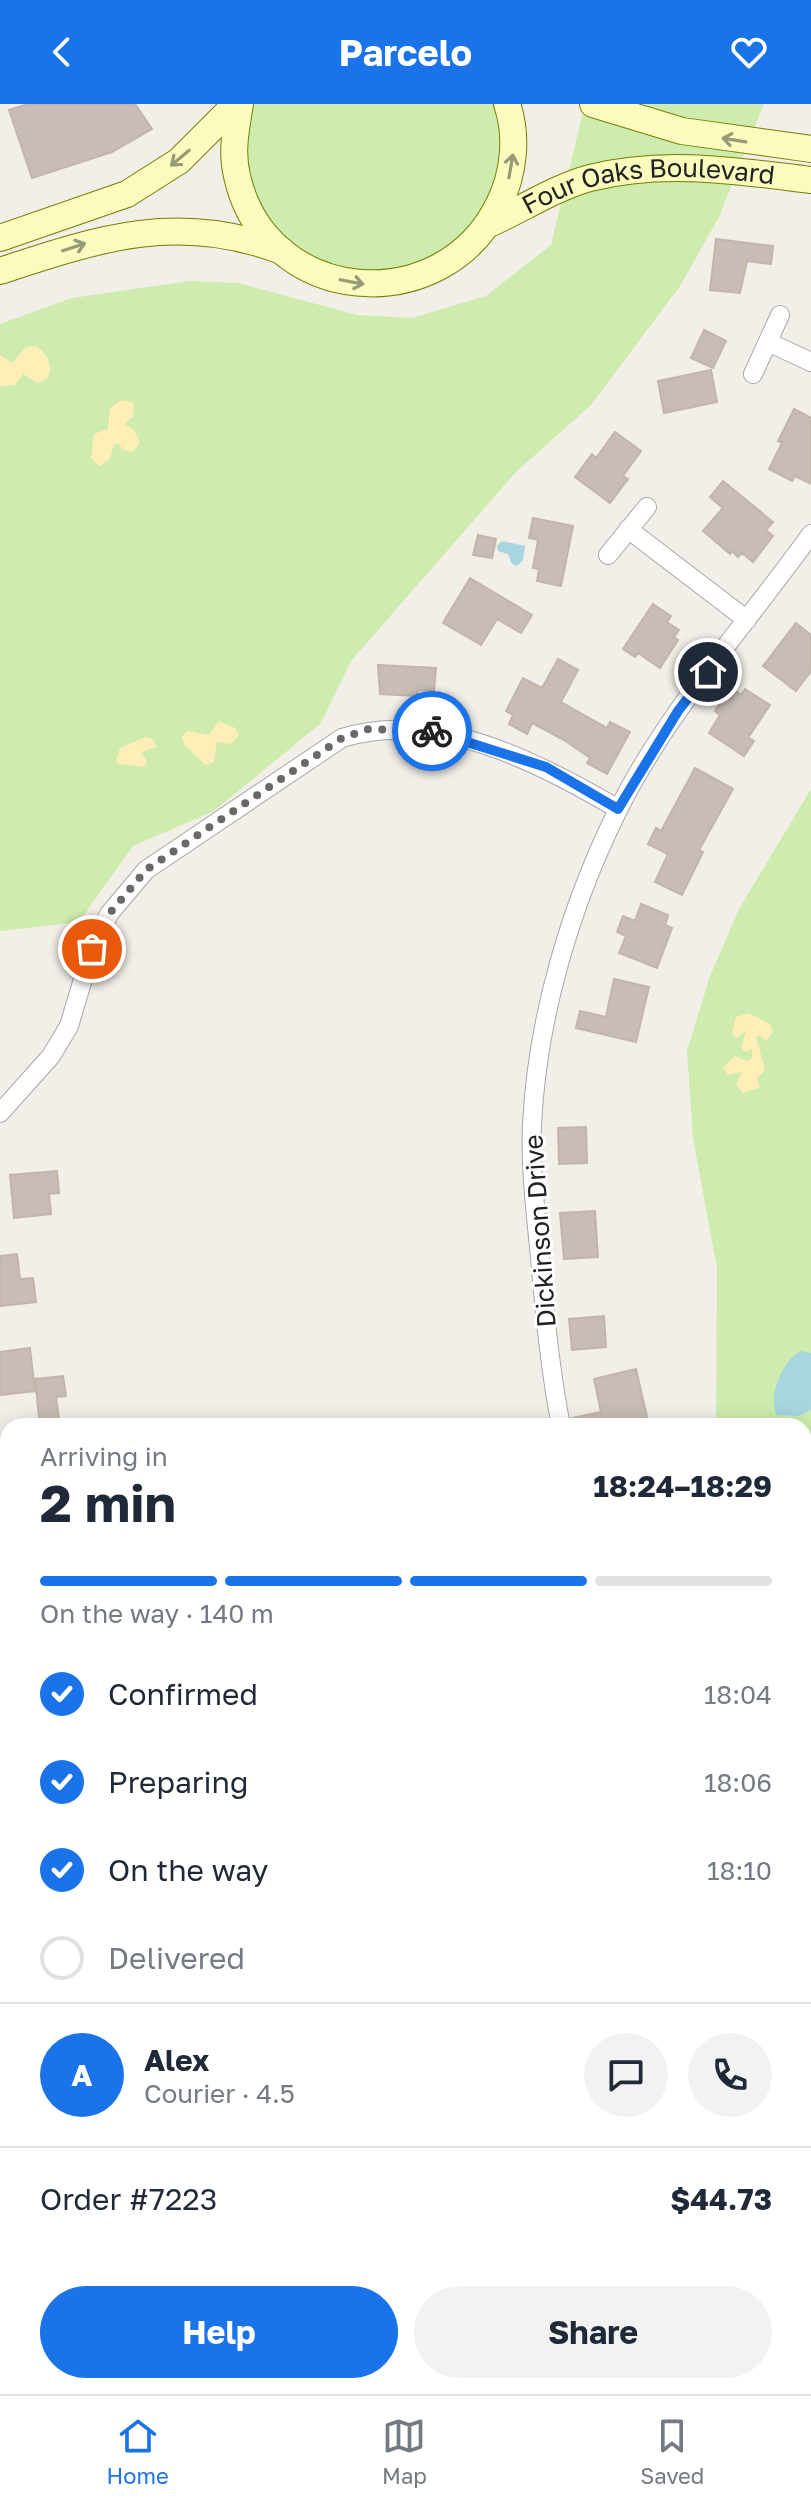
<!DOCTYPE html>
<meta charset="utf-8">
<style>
body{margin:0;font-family:"Golos Text",sans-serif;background:#f2f2f3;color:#1f2937;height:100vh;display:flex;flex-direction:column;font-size:30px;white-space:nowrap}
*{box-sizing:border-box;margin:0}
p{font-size:26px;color:#747a83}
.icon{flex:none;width:44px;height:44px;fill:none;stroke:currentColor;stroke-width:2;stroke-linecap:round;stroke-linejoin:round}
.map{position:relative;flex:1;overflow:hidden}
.sheet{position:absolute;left:0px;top:1314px;width:812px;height:976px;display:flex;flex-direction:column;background:#fff;border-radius:24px 24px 0 0;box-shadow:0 4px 20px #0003}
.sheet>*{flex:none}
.pin{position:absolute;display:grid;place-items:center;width:68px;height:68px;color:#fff;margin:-34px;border:4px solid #fff;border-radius:50%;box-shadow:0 2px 8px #0007}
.courier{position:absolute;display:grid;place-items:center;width:80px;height:80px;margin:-40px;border:6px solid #1a73e8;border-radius:50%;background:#fff;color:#222;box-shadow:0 2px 10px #0007}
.overview em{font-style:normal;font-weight:700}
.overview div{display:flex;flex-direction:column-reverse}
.overview{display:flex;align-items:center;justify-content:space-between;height:136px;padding:0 40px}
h1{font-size:52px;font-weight:700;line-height:60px}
.bar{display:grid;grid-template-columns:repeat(4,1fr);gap:12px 8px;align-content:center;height:96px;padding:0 40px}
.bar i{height:10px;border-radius:6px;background:#e0e1e3}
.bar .on{background:#1a73e8}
.bar p{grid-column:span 4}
.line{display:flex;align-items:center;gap:20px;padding:0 40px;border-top:2px solid #e0e1e3}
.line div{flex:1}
.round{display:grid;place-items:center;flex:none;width:84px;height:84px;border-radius:42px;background:#f2f2f3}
ol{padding:0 40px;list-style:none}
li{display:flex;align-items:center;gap:24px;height:88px}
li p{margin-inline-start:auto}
li .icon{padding:8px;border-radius:50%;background:#1a73e8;color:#fff;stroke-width:4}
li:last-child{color:#747a83}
li i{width:44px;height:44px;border:4px solid #e0e1e3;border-radius:50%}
.action{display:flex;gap:16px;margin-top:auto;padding:16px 40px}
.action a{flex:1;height:92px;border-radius:48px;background:#1a73e8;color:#fff;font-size:32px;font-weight:700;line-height:92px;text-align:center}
.action a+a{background:#f2f2f3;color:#1f2937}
header{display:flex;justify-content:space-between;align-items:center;height:104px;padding:0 40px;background:#1a73e8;color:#fff;font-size:36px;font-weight:700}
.menu{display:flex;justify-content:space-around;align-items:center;height:112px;border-top:2px solid #e0e1e3;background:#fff;font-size:22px;color:#747a83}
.menu a{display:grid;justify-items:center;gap:4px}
.menu .on{color:#1a73e8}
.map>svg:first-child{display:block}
</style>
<header><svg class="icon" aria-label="back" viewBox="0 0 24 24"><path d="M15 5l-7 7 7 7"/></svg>Parcelo<svg class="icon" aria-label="heart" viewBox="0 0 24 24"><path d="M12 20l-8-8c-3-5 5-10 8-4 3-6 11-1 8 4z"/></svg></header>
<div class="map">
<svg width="811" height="2290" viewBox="0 0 811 2290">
<rect width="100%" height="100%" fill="#f2eee8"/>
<path fill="#ceecad" d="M245,0h251c52,159 -183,243 -249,85 -7,-18 -2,-64 -2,-85z
M585,0h179l-45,113 -39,69 -89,119 -76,68 -164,188 -30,62 -107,88 -81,35 -54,76 -79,9v-607l72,-26 118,-17 48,2 119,32 55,3 74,-22 65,-51z
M811,685v734l-7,17v-114h-88l1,-158 -24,-130 -6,-87 23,-75 29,-67z
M8,1650v294l-8,2v-295z
M811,1876v206l-7,4v-204z
M434,2282h193l2,8h-199z"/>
<path fill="#ffeeb8" d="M35,242c13,6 19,21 12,33l-10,4 -14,-9 -8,11 -15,1v-31l12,8 14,-16z
M122,296l12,3 -1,14 -9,7 10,6 6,12 -7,10 -10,-2 -4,-6h-5l-4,15 -11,7 -8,-8 3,-24 14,-5 2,-21z
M219,617l16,7 4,7 -8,9 -14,-2 -3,20 -9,3 -21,-21 -2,-7 5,-6 22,4z
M145,633l8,2 4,8 -16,5 6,9 -3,6 -25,-3 -3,-3 4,-13z
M749,909l21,11 3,8 -7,9 -6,-6 -4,2 9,33 -8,8 3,9 -17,6 -7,-9 6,-12 -14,3 -5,-7 12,-12 12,5 5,-3v-9l-6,3 -5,-4 5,-17 -9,7 -5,-4 4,-17z"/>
<path fill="#a7d5e0" d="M502,437l23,5 -2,14 -6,6 -5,-2 -4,-10 -10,-3 -1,-5z
M801,1247l10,2v57l-13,6 -21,-1c-10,-17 6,-56 24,-64z"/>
<path fill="#c7bdb6" stroke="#c4b4a9" stroke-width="2" d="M28,0h107l17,25 -40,23 -80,26 -23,-68z
M716,135l57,7 -2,18 -24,-3 -7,32 -30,-3z
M704,226l22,11 -13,27 -22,-10z
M711,266l6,32 -53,11 -6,-32z
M794,305l17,9v66l-16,-8 -3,5 -23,-12 13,-26 -4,-2z
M615,328l26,19 -18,25 5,3 -18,24 -35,-26 17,-23 4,4z
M723,377l50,41 -7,8 7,6 -20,26 -11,-9 -4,4 -6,-6 -2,3 -27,-23 20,-23 -13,-11z
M533,414l40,8 -12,60 -24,-5 2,-12 -6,-1 5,-28 -9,-2z
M478,431l18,4 -4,19 -19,-3z
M470,474l62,37 -11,18 -24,-14 -16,26 -38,-22z
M653,500l18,12 -4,6 12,8 -5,7 4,3 -18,28 -22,-15 -3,4 -12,-8z
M796,519l15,12v36l-15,20 -33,-25z
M558,555l20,11 -17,32 46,26 3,-6 20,10 -23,42 -20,-11 3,-5 -26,-18 -32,-17 -5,11 -18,-10 4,-9 -7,-4 17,-33 19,10z
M378,561l58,3 -2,23 -16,-1 -1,6 -37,-2z
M745,585l25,16 -22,33 6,3 -10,15 -35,-23 11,-18 -5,-4 10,-15 5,4 6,-9 5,4z
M695,664l38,21 -34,61 4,2 -21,43 -27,-13 13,-28 -20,-10 8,-16 5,3z
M641,800l27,11 -3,10 7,3 -15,40 -38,-15 7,-17 -9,-4 6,-16 12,5z
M614,875l35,8 -13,55 -60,-14 4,-17 26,6z
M586,1023l1,36 -28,1 -1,-36z
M57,1067l2,22 -10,1 2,20 -37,4 -4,-43z
M595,1107l3,46 -34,2 -4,-46z
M17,1150l3,25 13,-1 3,24 -36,4v-50z
M604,1212l2,31 -34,3 -3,-31z
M30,1244l5,43 -35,4v-43z
M636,1265l12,52 -23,5h-52l-1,-8 29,-6 -7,-33z
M63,1272l3,20 -10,1 4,29h-20l-5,-47z"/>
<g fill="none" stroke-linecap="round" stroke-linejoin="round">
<g stroke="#a8a8a8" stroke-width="20">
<path id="street" d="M768,238l43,20
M753,270l27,-59
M628,425l119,91
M608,451l39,-48
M0,1009l51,-57 18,-30 23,-77 17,-35 37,-44 196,-132c94,-29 197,24 276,71
M561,1322c-11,-56 -16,-111 -21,-168 -4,-44 -10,-89 -8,-133 5,-106 38,-218 85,-313 50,-101 129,-187 194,-278
M804,1359l7,4
M0,1470l8,5
M804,1607l7,-9
M0,2216l8,1"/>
</g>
<g stroke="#757e02" stroke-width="28">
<g id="secondary">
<path d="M240,0c-4,25 -9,47 -3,72 29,130 205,145 262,28 15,-30 19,-68 8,-100"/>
<path d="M593,0l89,27 129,18"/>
<path id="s1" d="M489,120c32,-14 67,-37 101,-46 73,-19 148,-7 221,2"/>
<path d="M0,134l127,-44 52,-33 57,-57"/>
<path d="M0,167c100,-33 178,-59 282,-20"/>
</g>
</g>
<use href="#street" stroke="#fff" stroke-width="18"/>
<use href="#secondary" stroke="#fafbbc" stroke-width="26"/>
</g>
<defs><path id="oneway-shaft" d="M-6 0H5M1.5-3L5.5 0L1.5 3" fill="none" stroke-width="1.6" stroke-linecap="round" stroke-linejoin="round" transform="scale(2)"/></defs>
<g stroke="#989976">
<use href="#oneway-shaft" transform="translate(734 36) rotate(-171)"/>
<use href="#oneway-shaft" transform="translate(180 54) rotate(140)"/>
<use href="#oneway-shaft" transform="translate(511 62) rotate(-80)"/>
<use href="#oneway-shaft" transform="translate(74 143) rotate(-18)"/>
<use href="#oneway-shaft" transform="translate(352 178) rotate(11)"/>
</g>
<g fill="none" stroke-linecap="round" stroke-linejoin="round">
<path stroke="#6a6967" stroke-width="8" stroke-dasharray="0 14.4" d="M92,845l17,-35 37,-44 196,-132 27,-9 63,2"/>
<path stroke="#1a73e8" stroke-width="10" d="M432,627l114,36 72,42 60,-98 30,-39"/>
</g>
<g text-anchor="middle" stroke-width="6" stroke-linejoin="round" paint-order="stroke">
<g font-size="26" fill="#212121" stroke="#fff">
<text dy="9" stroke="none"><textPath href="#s1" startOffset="168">Four Oaks Boulevard</textPath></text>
<text transform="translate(540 1127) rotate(-94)" y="9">Dickinson Drive</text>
</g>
</g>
</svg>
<div class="pin" style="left:92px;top:845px;background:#ea580c"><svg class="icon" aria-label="bag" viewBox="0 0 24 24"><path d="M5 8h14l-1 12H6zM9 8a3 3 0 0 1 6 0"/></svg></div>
<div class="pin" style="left:708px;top:568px;background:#1f2937"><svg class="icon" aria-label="home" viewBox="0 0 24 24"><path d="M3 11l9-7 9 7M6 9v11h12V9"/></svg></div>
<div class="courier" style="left:432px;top:627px"><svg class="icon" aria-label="bike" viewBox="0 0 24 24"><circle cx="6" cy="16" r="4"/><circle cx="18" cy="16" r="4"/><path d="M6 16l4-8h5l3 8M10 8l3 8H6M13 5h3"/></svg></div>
<section class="sheet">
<div class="overview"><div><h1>2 min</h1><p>Arriving in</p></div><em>18:24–18:29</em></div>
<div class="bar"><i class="on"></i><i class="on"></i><i class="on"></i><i></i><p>On the way · 140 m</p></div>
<ol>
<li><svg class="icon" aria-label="check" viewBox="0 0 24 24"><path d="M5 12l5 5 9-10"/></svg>Confirmed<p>18:04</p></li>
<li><svg class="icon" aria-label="check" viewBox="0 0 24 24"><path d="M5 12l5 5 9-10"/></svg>Preparing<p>18:06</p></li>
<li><svg class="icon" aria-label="check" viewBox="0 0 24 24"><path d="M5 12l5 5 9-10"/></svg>On the way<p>18:10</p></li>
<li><i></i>Delivered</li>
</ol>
<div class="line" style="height:144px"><b class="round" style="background:#1a73e8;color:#fff">A</b><div><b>Alex</b><p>Courier · 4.5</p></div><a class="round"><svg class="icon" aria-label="chat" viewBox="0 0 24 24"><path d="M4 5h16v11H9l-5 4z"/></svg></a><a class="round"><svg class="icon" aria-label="phone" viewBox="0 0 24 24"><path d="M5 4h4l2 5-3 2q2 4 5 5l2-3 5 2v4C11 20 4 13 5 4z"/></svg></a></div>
<div class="line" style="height:104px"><div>Order #7223</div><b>$44.73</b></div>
<div class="action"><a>Help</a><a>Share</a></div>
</section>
</div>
<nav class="menu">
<a class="on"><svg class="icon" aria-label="home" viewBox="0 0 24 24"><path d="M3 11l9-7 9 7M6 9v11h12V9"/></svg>Home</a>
<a><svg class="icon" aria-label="map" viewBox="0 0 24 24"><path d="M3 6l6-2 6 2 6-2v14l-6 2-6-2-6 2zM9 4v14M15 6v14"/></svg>Map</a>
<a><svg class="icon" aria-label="saved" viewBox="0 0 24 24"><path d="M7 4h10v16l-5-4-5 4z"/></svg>Saved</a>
</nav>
